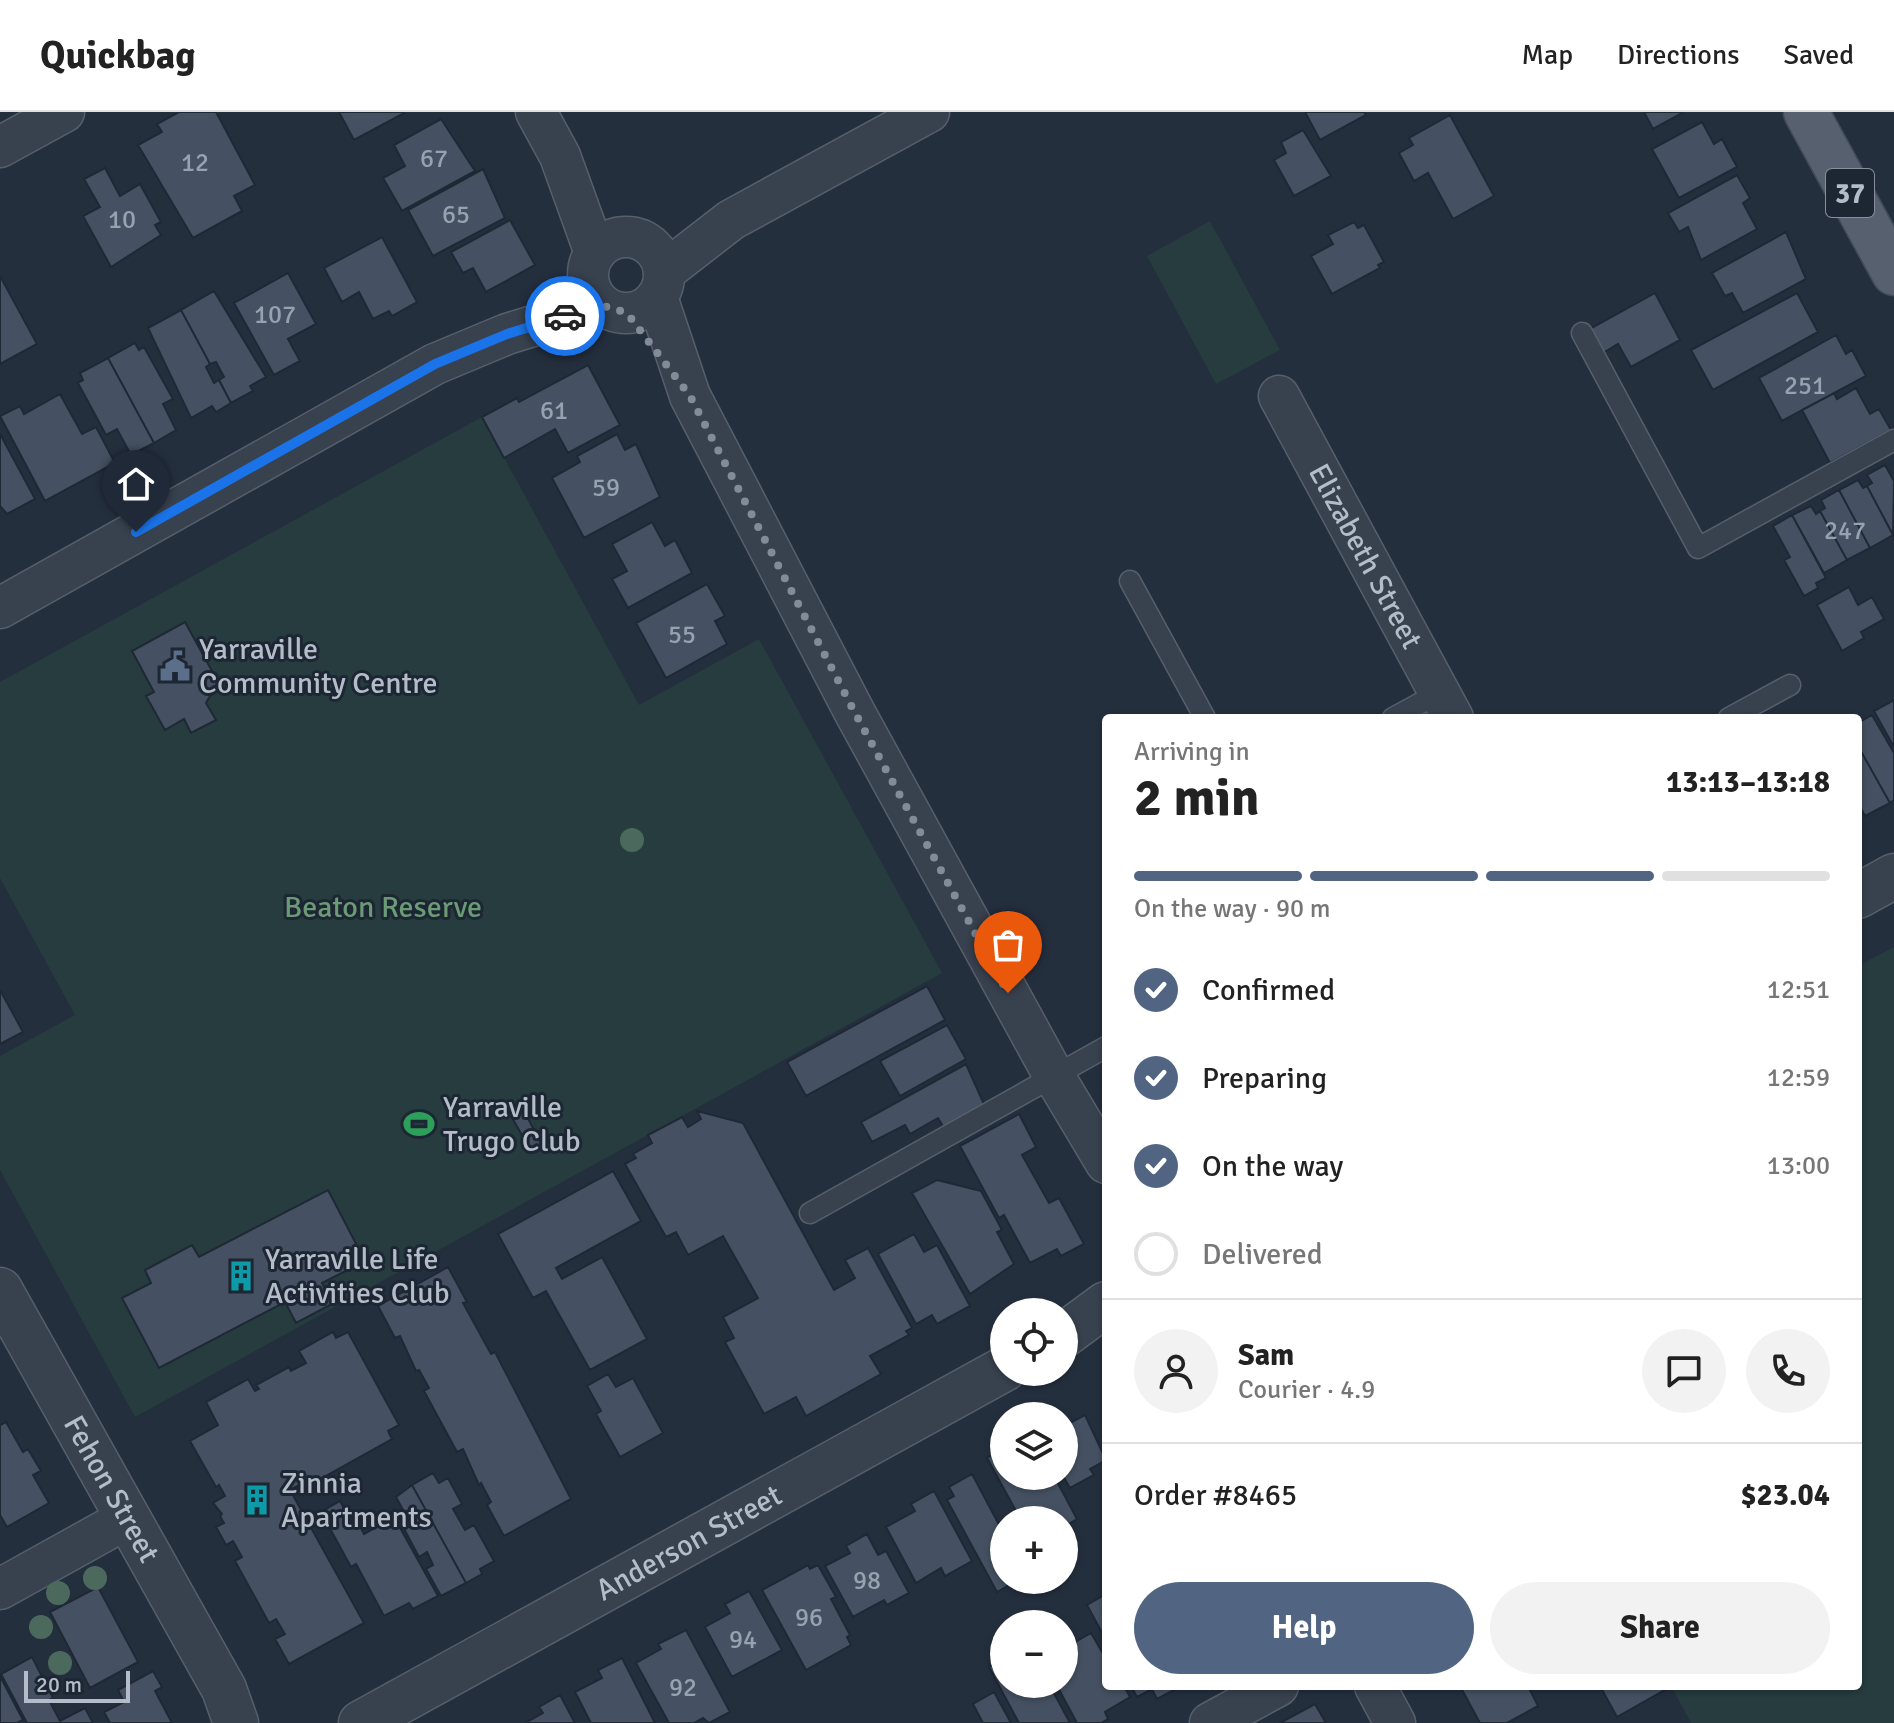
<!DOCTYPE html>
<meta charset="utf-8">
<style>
body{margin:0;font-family:Signika,sans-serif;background:#f2f2f2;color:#222;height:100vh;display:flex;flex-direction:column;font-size:30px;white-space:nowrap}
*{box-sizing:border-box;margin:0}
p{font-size:26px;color:#767676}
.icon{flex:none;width:44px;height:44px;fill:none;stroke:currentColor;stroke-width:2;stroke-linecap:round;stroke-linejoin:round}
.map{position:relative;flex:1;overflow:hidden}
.details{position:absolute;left:1102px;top:602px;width:760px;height:976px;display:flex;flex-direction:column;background:#fff;border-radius:8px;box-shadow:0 2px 6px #0004}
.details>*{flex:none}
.buttons{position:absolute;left:990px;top:1186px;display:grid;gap:16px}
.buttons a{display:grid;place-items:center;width:88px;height:88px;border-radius:50%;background:#fff;box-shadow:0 2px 6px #0004;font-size:40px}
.scale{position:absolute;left:24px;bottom:20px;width:106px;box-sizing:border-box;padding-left:8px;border:4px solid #b4bcc9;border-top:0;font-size:22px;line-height:28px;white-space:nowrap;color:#b4bcc9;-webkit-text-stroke:6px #1d2633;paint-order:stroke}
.pin{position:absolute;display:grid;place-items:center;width:68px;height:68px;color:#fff;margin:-82px -34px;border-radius:50% 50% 50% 0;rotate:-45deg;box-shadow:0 0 8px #0007}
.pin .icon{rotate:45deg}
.courier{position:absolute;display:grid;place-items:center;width:80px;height:80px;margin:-40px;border:6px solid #1a73e8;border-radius:50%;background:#fff;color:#222;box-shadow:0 2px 10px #0007}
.headline em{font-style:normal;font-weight:800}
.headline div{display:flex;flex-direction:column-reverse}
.headline{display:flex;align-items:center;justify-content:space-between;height:136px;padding:0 32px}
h1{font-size:52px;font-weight:800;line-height:60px}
.bar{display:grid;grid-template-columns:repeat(4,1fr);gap:12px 8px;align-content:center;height:96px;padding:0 32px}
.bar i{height:10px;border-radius:6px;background:#e0e0e0}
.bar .active{background:#516482}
.bar p{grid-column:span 4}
.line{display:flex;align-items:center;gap:20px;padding:0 32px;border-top:2px solid #e0e0e0}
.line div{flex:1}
.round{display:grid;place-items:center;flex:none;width:84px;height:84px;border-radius:42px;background:#f2f2f2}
ol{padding:0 32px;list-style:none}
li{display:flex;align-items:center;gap:24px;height:88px}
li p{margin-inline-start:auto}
li .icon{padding:8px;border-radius:50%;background:#516482;color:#fff;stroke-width:4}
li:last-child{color:#767676}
li i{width:44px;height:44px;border:4px solid #e0e0e0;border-radius:50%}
.action{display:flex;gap:16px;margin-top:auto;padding:16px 32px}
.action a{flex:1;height:92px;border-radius:48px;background:#516482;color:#fff;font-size:32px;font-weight:800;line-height:92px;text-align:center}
.action a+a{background:#f2f2f2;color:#222}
header{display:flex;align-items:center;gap:48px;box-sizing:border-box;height:112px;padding:0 40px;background:#fff;border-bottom:2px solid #e0e0e0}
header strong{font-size:38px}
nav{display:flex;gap:44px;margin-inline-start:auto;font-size:28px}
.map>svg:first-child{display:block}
</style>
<header>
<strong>Quickbag</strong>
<nav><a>Map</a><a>Directions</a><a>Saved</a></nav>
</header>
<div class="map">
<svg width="1894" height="1611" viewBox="0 0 1894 1611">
<rect width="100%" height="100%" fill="#242f3e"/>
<path fill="#263c3f" d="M1210,109l70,129 -64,34 -69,-128z
M482,305l157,288 120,-66 183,334 -807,444 -135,-247v-114l75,-41 -75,-137v-196z
M1894,835v776h-203l-20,-37h187v-720z"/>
<path fill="#455162" stroke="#1f2835" stroke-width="2" d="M179,0h37l39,73 -21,11 8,15 -49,27 -55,-93 24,-13 -5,-8z
M339,0h67l-52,28z
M1305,0h59l2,3 -46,25z
M1644,0h40l-31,17z
M1450,3l44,81 -41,23 -25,-46 -14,8 -15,-28 14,-8 -4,-7z
M441,7l34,52 -73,40 -19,-33 22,-12 -11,-21z
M1702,10l12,22 8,-5 15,28 -58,31 -27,-49z
M1303,18l28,46 -37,20 -20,-36 12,-7 -5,-11z
M105,56l15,28 20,-12 21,38 -6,3 6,10 -50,32 -28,-51 17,-9 -16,-28z
M483,57l22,49 -72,38 -25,-46z
M1737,63l13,23 -7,5 14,26 -56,31 -13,-33 -9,5 -11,-19z
M510,108l25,45 -49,27 -13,-24 -10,5 -12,-21z
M1354,110l4,6 6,-3 20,37 -6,3 2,3 -48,26 -21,-38 22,-12 -5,-9z
M1786,120l20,47 -63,34 -11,-20 -7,3 -13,-23z
M382,125l35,65 -25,14 -3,-5 -16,8 -14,-27 -17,10 -18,-34z
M288,161l28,51 -28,15 12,22 -26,14 -40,-72z
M0,164l37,68 -37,20z
M214,179l52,86 -16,9 3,5 -22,12 -12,-23 5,-3 -8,-15 -6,2 -29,-54z
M1655,181l25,47 -49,27 -13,-23 -15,9 -13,-24z
M1797,181l21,39 -105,58 -22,-40z
M181,198l29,54 -4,3 8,16 5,-3 12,23 -15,9 -4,-6 -21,12 -43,-90z
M1836,223l10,19 6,-4 14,26 -84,45 -23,-43z
M135,231l4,7 5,-3 29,52 -10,5 13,26 -22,13 -46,-85z
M108,246l46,85 -23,12 -14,-26 -11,6 -28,-52 5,-3 -3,-7z
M588,253l32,60 -52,28 -13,-24 -51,29 -22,-41 35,-19 2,4z
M1856,276l14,26 9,-5 12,21 -61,33 -28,-53 32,-17 3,6z
M60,282l22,40 14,-7 19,36 -70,38 -45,-85 20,-10 4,8z
M0,322l35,65 -28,15 -7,-8z
M617,322l8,16 11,-6 24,53 -76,41 -32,-60 28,-16 -3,-6z
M1885,353l9,16 -1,54 -26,-49 5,-3 -5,-8z
M1858,368l5,8 4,-2 26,49 -23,13 -31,-58z
M1839,378l31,58 -23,12 -27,-49 5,-3 -4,-8z
M1811,394l5,8 4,-3 27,49 -23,13 -32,-58z
M1792,403l34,63 -10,5 2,5 -14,8 -20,-36 6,-3 -17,-31z
M652,410l13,24 10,-6 17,33 -64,35 -16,-29 15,-8 -15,-27z
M707,472l18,32 -10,5 12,23 -61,34 -30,-55z
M1849,475l9,18 14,-8 12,22 -23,13 3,6 -22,13 -25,-46z
M185,510l33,60 -12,21 10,17 -25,13 -7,-14 -19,11 -19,-34 8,-4 -22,-41z
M1894,588v47l-20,-36z
M1872,603l22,38v47l-4,3 -32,-57v-23z
M1858,634l32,57 -25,13 -7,-13z
M927,874l18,34 -139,76 -19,-34z
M0,878l23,42 -23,12z
M947,913l19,34 -66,37 -20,-35z
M966,952l21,47 -40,22 -9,-15 -28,16 -5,-9 -33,17 -11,-20z
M522,995l21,40 -11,6 -22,-39z
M697,999l46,12 91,167 21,-12 -10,-18 23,-12 44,80 -6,3 3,4 -39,21 11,18 -75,42 -10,-19 -32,17 -39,-72 9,-4 -11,-21 35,-19 -35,-62 -35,19 -12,-23 -10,5 -41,-73 11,-6 -3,-4 19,-11 -4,-8 34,-18 6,10 13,-8z
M1019,1002l17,33 -14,8 27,48 10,-5 25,46 -23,12 -4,-7 -27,14 -26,-48 -5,3 -39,-72z
M613,1059l28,50 -85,47 6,11 40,-22 45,82 -57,31 -44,-79 -13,7 -35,-64z
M937,1068l44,11 21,39 -5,2 17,32 -44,30 -58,-101z
M328,1078l37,71 -43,22 10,21 -36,19 -11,-21 -126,66 -37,-70 29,-15 -6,-13 47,-25 7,12z
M914,1122l10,18 13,-7 33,61 -33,18 -5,-9 -16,9 -38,-70z
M448,1155l19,35 -4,1 28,51 4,-2 76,147 -67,37 -17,-31 4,-3 -10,-19 -2,2 -16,-36 -6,3 -33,-61 5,-3 -10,-18 -3,1 -16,-35 -5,2 -17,-32z
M333,1220l3,6 12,-6 51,93 -11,6 4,8 -88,49 -3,-4 -11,6 74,133 -75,41 -14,-25 10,-5 -9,-15 -7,4 -34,-62 7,-4 -9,-16 -7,4 -10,-18 8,-4 -4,-7 2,-2 -9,-11 12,-7 -6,-11 -3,2 -26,-46 28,-16 -12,-23 42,-23 7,12 4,-2 -3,-4 33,-18 2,4 15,-8 -7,-12z
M608,1262l8,13 17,-9 30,55 -43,24 -24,-43 5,-3 -14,-25z
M1085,1303l21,45 -16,9 4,6 -24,13 -7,-12 1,-50z
M6,1310l17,30 5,-3 13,22 -8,4 16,28 -42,24 -7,-12v-90z
M1004,1336v28h50l23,43 -13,8v-7h-43l-34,-62z
M433,1361l6,10 9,-5 14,26 -9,5 12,21 9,-5 20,36 -14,8 2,5 -16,9 -54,-98z
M972,1362l32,60v46h14l-21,12 -50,-92 7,-4 -5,-9z
M412,1373l54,98 -25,13 -15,-27 7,-4 -6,-13 -8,5 -18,-34 7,-4 -12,-22z
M934,1379l38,70 -27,15 -4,-8 -25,15 -30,-56 29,-16 -4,-7z
M340,1389l12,22 5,-3 7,14 30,-17 44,79 -25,13 -4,-6 -25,13 -28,-52 -5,3 -30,-55z
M867,1422l11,21 8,-4 23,42 -22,12 -3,-5 -31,17 -28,-51 25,-13 -4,-7z
M808,1453l2,4 8,-4 18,32 -5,2 19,36 -3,2 4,8 -45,25 -44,-80z
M98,1475l40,75 -48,26 -40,-76z
M749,1479l33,59 -50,27 -27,-50 25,-14 -5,-9z
M1106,1482v46l-19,-35z
M686,1518l44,82 -21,11 -6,-5 -9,5h-25l-33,-60 25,-14 -3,-5z
M1091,1521l11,19 4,1v33h18l6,11 -25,15 3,7 -7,4h-24l-21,-39h8v-46l4,8z
M32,1545l21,41 -4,2 11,21 25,-13 8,15h-66l-26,-49z
M622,1546l33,65h-64l-16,-31 27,-14 -4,-8z
M1004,1547v25h45l21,39h-51l-30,-56z
M153,1559l9,16 -7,4 17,32h-62l-6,-11 20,-10 -6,-12z
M0,1564l23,44 -6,3h-17z
M1131,1574h40l3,4 -17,9 -5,-10 -15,8z
M1460,1574h68l10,20 -31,17h-27z
M1600,1574h67l1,2 -51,29z
M994,1580l17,31h-28l-10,-19z
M560,1583l15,28h-50l18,-10 -4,-6z
M1315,1592l11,19h-46z"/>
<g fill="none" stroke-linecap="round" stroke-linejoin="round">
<g stroke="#565f6c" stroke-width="23">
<path id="service" d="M1582,221l116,215 196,-108
M1130,469l75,137
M1393,606l46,-25
M1729,606l61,-33
M810,1101l296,-166"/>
</g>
<g stroke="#565f6c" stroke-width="43">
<g id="minor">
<path d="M536,0l24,44 35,97"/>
<path d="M0,35l64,-35"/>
<circle cx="626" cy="163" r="38"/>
<path d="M664,160l67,-52 198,-108"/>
<path d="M657,185l33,99 165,317 199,363 52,87"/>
<path id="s1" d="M1279,284l174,322"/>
<path d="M0,496l435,-244 72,-30 94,-29"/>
<path d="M0,1477l126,-70"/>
<path d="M1375,1574l20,37"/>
<path d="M1210,1611l68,-37"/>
</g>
</g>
<g stroke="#565f6c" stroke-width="47">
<g id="tertiary">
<path d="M1858,784l36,-20"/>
<path id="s2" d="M0,1178l224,399 12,34"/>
<path d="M1064,1223l42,-31"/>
<path id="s3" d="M361,1611l643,-354"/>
</g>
</g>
<g stroke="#414a57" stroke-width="47">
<path id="primary" d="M1806,0l88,161"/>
</g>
<use href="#service" stroke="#38414e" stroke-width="20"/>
<use href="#minor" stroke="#38414e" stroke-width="40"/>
<use href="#tertiary" stroke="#38414e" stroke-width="44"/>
<use href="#primary" stroke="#56606e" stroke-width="44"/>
</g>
<g fill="#4b6a5d">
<circle cx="632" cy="728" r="12"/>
<circle cx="95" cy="1466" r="12"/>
<circle cx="58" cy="1481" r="12"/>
<circle cx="41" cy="1515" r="12"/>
<circle cx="60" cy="1551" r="12"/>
</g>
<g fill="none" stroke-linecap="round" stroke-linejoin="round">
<path stroke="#828b98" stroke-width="8" stroke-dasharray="0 14.4" d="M565,204l36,-11 26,8 63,83 165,317 153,280"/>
<path stroke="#1a73e8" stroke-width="10" d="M136,420l299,-168 72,-30 58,-18"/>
</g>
<defs>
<g id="civic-bare" transform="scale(2.4)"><path d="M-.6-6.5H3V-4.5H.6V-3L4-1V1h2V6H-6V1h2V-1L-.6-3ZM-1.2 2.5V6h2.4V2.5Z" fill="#5c6f8a" stroke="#1d2633" stroke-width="2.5" paint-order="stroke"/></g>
<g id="stadium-bare" transform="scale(2.4)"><path d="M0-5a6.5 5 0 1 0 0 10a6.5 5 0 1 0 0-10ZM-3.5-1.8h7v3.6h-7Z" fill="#2e9e5b" stroke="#1d2633" stroke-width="2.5" paint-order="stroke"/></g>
<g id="building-bare" transform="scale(2.4)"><path d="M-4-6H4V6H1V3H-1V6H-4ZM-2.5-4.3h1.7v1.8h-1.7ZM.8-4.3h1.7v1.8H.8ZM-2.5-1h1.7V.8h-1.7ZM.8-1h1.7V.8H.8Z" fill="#0f9aa8" stroke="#1d2633" stroke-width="2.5" paint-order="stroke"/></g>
</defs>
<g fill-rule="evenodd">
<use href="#civic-bare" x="175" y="554"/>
<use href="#stadium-bare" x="419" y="1012"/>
<use href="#building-bare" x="241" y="1164"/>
<use href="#building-bare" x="257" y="1388"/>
</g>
<g text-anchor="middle" stroke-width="6" stroke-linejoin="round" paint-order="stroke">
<g font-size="26" fill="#98a1af">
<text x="434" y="55">67</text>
<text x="195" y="59">12</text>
<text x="456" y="111">65</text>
<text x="122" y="116">10</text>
<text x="275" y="211">107</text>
<text x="1805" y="282">251</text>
<text x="554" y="307">61</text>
<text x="606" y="384">59</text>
<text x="1845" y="427">247</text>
<text x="682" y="531">55</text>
<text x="867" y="1477">98</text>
<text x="809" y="1514">96</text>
<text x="743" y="1536">94</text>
<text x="683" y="1584">92</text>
</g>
<rect fill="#1d2633" stroke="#878f9c" stroke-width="2" x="1826" y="57" width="48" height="48" rx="6"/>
<g font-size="28" font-weight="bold" fill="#b4bcc9">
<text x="1850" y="91">37</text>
</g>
<g font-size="30" fill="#b4bcc9" stroke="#1d2633">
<text dy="10" stroke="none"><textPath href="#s1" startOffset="182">Elizabeth Street</textPath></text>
<text dy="10" stroke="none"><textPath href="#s2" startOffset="228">Fehon Street</textPath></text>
<text dy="10" stroke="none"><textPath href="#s3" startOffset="374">Anderson Street</textPath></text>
</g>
<g font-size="30" fill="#b4bcc9" stroke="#1d2633" text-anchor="start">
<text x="199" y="547">Yarraville<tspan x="199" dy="34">Community Centre</tspan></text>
<text x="443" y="1005">Yarraville<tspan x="443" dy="34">Trugo Club</tspan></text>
<text x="265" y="1157">Yarraville Life<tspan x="265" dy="34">Activities Club</tspan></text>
<text x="281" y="1381">Zinnia<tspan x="281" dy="34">Apartments</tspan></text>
</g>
<g font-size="30" fill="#6b9a76" stroke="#1d2633">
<text x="383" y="805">Beaton Reserve</text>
</g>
</g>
</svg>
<div class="buttons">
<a><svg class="icon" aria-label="locate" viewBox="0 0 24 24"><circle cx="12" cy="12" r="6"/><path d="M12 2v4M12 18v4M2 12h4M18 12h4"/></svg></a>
<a><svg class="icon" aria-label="layers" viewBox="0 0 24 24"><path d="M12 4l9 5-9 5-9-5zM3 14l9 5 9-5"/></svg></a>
<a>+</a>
<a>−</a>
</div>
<div class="scale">20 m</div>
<div class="pin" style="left:1008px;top:881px;background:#ea580c"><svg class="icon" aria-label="bag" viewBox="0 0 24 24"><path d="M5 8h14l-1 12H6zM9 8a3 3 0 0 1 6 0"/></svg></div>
<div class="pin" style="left:136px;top:420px;background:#1f2937"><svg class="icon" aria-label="home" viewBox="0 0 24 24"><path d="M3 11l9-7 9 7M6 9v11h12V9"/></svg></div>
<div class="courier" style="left:565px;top:204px"><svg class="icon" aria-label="car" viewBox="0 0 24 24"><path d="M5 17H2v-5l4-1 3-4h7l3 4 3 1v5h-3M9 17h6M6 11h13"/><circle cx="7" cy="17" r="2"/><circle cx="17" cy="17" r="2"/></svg></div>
<section class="details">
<div class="headline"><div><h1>2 min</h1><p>Arriving in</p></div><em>13:13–13:18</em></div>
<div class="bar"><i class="active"></i><i class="active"></i><i class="active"></i><i></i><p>On the way · 90 m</p></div>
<ol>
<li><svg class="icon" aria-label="check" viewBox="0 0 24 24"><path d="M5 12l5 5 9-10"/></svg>Confirmed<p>12:51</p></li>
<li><svg class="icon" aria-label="check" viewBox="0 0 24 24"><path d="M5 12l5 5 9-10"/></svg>Preparing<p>12:59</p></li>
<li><svg class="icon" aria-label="check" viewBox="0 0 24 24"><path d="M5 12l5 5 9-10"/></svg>On the way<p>13:00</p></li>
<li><i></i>Delivered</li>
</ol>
<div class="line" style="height:144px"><a class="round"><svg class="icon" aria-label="person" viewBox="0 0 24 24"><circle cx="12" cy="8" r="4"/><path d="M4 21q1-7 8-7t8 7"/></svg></a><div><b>Sam</b><p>Courier · 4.9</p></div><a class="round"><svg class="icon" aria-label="chat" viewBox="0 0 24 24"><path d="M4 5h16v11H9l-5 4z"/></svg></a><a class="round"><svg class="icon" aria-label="phone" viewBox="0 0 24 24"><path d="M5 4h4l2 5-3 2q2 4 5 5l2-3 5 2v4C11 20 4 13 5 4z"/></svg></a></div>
<div class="line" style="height:104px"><div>Order #8465</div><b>$23.04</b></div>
<div class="action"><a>Help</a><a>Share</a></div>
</section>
</div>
